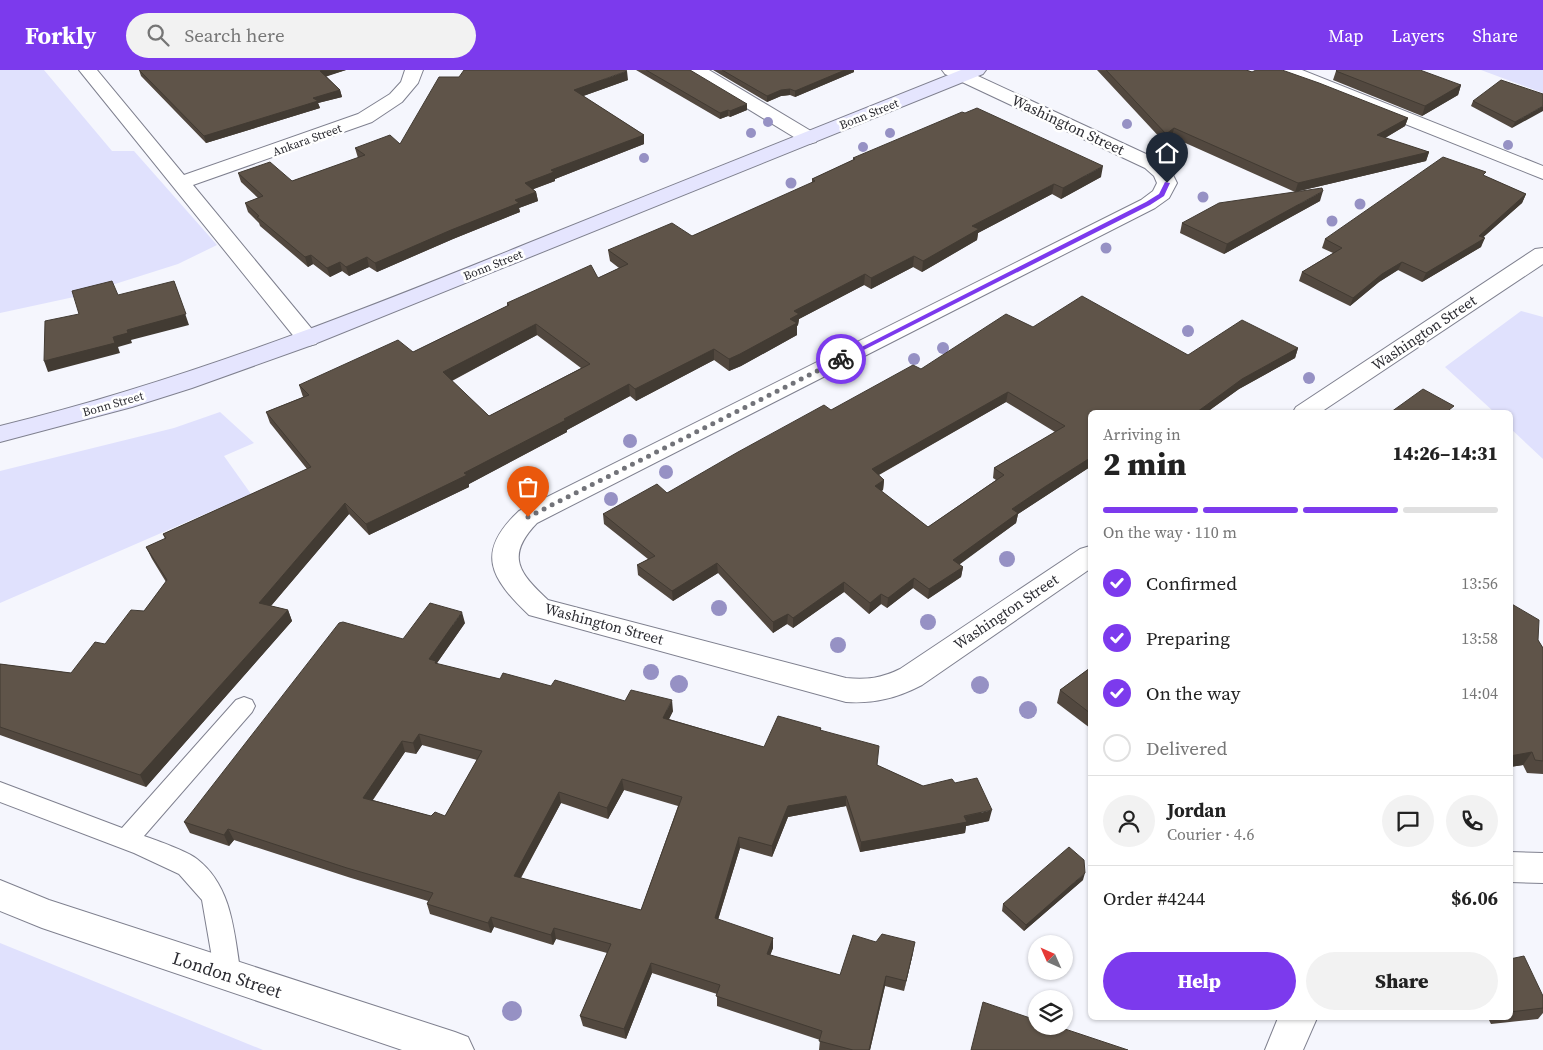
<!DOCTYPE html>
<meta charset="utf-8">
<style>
body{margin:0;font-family:"Source Serif 4",serif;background:#f2f2f2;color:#222;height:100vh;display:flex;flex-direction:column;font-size:19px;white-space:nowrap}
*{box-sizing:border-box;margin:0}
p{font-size:16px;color:#767676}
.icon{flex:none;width:28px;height:28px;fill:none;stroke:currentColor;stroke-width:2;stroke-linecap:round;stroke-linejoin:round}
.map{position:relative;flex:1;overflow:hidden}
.drawer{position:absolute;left:1088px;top:340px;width:425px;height:610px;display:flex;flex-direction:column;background:#fff;border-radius:8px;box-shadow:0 1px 4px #0004}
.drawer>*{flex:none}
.needle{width:32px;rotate:315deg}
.controls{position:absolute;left:1028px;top:865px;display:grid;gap:10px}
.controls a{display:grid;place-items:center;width:45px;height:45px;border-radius:50%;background:#fff;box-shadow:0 1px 4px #0004;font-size:25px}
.pin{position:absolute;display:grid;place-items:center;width:42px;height:42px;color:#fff;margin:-51px -21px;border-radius:50% 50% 50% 0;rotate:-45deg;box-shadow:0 0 5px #0007}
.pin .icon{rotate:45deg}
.courier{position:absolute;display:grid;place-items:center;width:50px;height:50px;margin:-25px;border:4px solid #7c3aed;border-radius:50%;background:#fff;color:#222;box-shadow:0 1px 6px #0007}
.summary em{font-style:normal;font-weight:800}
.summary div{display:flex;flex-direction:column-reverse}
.summary{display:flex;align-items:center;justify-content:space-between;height:85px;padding:0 15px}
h1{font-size:32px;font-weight:800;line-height:38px}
.bar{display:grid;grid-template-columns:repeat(4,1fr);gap:8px 5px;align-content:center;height:60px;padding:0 15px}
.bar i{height:6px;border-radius:4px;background:#e0e0e0}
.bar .selected{background:#7c3aed}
.bar p{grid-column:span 4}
.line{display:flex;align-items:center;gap:12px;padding:0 15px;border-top:1px solid #e0e0e0}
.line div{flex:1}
.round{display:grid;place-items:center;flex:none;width:52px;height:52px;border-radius:26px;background:#f2f2f2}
ol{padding:0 15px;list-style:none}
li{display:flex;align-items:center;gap:15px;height:55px}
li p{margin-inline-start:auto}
li .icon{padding:5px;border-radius:50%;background:#7c3aed;color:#fff;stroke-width:4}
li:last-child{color:#767676}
li i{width:28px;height:28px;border:2px solid #e0e0e0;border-radius:50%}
.button{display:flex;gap:10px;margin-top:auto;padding:10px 15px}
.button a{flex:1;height:58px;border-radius:30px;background:#7c3aed;color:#fff;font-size:20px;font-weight:800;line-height:58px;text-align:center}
.button a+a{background:#f2f2f2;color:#222}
header{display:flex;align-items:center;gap:30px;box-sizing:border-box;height:70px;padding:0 25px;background:#7c3aed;color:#fff}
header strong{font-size:24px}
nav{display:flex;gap:28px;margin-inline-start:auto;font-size:18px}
.search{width:350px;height:45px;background:#f2f2f2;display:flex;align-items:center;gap:12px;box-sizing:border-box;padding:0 18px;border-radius:28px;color:#767676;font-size:19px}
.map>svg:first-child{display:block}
</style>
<header>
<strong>Forkly</strong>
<div class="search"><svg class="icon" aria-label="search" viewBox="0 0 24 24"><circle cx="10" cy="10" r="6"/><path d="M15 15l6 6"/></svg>Search here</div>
<nav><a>Map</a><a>Layers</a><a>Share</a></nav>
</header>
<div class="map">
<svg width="1543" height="980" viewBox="0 0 1543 980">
<rect width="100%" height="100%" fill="#f5f6fd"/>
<path fill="#e0e1fd" d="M0,0h44l68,81h22l83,94 -39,19 -104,33 -74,16z
M1481,0h62v23z
M1521,241l22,6v142l-33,-31v-16h-16l-49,-45z
M220,342l34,31 -30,13 27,38 -251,109v-132l174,-43z
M0,873l263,107h-263z"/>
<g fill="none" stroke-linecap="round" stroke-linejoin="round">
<g stroke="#7f808f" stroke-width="2">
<path id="lane" d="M244,627l8,3 3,6 -3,6 -108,124c14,5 43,15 53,23 36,28 37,75 44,116l-4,9 -9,3 -9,-3 -4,-9 -13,-75 -23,-26 -45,-21 -134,-51v-20l122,46 114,-128z"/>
</g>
<g stroke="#7f808f" stroke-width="2">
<path id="street" d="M79,0h18l87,105 174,-61 32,-20 11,-12 4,-12h18l-5,13 -16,19 -30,20 -179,63 123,149 4,5 -4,5 -8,2 -8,-2z
M688,0h21l107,64 2,4 -2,4 -7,2 -7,-2 -111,-68z
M942,0h23l194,90 11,9 7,14 -8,15 -14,10 -618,315c-32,33 -18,50 11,77l298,78c21,2 36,0 54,-9l180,-120 10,-3v23l-168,116c-25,13 -48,19 -76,17l-317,-87c-39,-37 -54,-63 -10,-104l622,-311 12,-9 4,-8 -3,-7 -9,-8 -200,-94z
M1277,0h25l241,96v13l-263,-105z
M1543,178v16l-222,148h-28l3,-5 239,-158z
M1510,782l33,1v30l-33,-1z
M0,810l49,20 406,132 13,5 6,13h-72l-360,-122 -42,-17z
M1278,948h39l-14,32h-38z"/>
</g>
<g stroke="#7f808f" stroke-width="2">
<path id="secondary" d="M961,0h25l-3,4 -671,271 -120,43 -60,19 -132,35v-16c181,-44 353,-112 526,-182 145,-58 290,-116 435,-174z"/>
</g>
<use href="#lane" fill="#fff" fill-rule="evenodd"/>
<use href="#street" fill="#fff" fill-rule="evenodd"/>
<use href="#secondary" fill="#e5e5fe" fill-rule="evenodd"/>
</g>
<g fill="#9691c4">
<circle cx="768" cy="52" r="5"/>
<circle cx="1127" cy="54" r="5"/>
<circle cx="751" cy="63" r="5"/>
<circle cx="890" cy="63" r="5"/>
<circle cx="1508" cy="75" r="5"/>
<circle cx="863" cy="77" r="5"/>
<circle cx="644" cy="88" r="5"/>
<circle cx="791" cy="113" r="5.5"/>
<circle cx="1203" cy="127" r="5.5"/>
<circle cx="1360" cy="134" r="5.5"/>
<circle cx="1332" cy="151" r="5.5"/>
<circle cx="1106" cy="178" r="5.5"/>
<circle cx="1188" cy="261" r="6"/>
<circle cx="943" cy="278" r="6"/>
<circle cx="914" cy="289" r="6"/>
<circle cx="1309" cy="308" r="6"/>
<circle cx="630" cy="371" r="7"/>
<circle cx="666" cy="402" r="7"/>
<circle cx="611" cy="429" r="7"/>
<circle cx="1007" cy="489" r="8"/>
<circle cx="719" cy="538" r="8"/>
<circle cx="928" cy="552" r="8"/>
<circle cx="838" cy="575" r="8"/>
<circle cx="651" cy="602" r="8"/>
<circle cx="679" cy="614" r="9"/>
<circle cx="980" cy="615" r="9"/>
<circle cx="1028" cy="640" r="9"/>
<circle cx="512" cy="941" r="10"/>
</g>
<path fill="#52483f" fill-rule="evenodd" d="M139,0h207l-20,6 14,14 2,7 -24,6 2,5 -114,35 -65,-67z
M636,0h54l57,40 -17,7 -2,-1 -8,3z
M713,0h141v2l-59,25 -5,-2 -9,1 -14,6z
M1097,0h149l162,48 -3,8 -20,12 44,14 -3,9 -131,31 -123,-55 -8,5z
M1336,1l125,14 -3,10 -36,21 -89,-36z
M459,7l169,3 -45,16 61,39v9l-89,35v2l-22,8 3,3 2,9 -19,7 1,4 -67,27 -76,33 -8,-5 -20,9 -7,-5 -12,6 -17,-13 -5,3 -48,-41 -1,-3 -11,-11 -3,-9 13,-5 -17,-16 -3,-9 54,8 66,-23 -3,-10 45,-4z
M1543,24l-31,34 -41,-22 2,-5z
M853,88l248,19 -40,22 -9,-5 -74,39 -1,7 -55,32 -9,-5 -42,22 -7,-4 -65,34 -1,6 -1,1v9l-56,31 -12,5 -15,-11 -78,41 -6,-5 -63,34v2l-98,52v3l-100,48 -20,-21 -78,92 17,4 4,11 -146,166 -146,-52v-71l71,9 73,-62 22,-29 -14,-23 -6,-12 19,-8 -2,-5 144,-65 -37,-46 -4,-11 37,-15 -4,-12 114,-33 94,-46v-3l91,-25 21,-10 -9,-7 -2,-11 84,-14 120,-53v-4l41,-19zM537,265l44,33 -92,48 -37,-35z
M1485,106l41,18 -4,9 -39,34 -2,10 -59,35 -24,-12 -19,12 -29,24 -51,-25 3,-9 31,-19 -11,-5 3,-9z
M1320,131l-96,53 -44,-21 2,-10z
M1033,257l155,28 110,-7 -3,10 -56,31 -32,23h-117v55l-72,47 -2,9 -57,41 4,3 -2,10 -33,22 -15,-11 -26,20 -6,-4 -12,10 -25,-22 -51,36 -6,-4 -14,9 -55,-60 -45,28 -35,-26 -1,-10 11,-6 -44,-35 -1,-10 64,-21 164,-83 90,-41zM1006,332l49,30 -61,36 -1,10 3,2 -68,47 -47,-36 2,-1 1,-10 -5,-5z
M1510,533l28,37 5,8v126l-16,-1 -4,-8 -13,2z
M465,553l-28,40v1l63,15 51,7 122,25 -4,8 95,28 57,-19v3l56,34 46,21 32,-3 34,38 -23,5 -1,7 -105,19 -14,-46 -58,11 -16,40 -32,-9 -22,72 55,18v10l-3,7 70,20 73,-22 -9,38 -19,-5 -15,64h-51l1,-10 -103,-34v-12l-65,-21 -26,66 -43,-13 -3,-10 27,-63 -51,-14 -3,6 -59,-18 -3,6 -61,-19 -3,-10 1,-3 -77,-23 -117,-38 -5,6 -39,-13 -6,-11 219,-183zM422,675l55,15 -32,56h-14l-58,-16 32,-48 11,2zM624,720l54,16 -37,104 -120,-32 40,-75 47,16z
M1090,598v60l-33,-25 3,-13z
M1083,810l-59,51 -22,-20 1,-7z
M1510,889l33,37v17l-5,6 -47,5 -3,-6h22z"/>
<path fill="#423b33" d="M324,0h22l-24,8 -2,-7z
M845,0h9v2l-59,25v-6z
M627,1l1,9 -53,19 -1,-9z
M1461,15l-3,10 -36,21 3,-10z
M790,19v6l-9,1 -14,6v-6l14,-6z
M340,20l2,7 -24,6 2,5 -114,35 -2,-7 109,-38z
M747,34v6l-17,7v-6z
M1543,36v5l-31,17 3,-6z
M728,40v6l-8,3v-6z
M1408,48l-3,8 -30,18 2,-9z
M1174,58l-2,9 -8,5 2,-8z
M644,65v9l-89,35v2l-29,11 -1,-9 26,-13z
M1429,82l-3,9 -131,31 3,-9z
M1103,96l-2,11 -40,22 2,-11z
M1054,114l-2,10 -74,39 -1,7 -55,32 1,-11 49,-35z
M1323,121l-3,10 -96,53 3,-10z
M536,122l2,9 -19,7 1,4 -67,27 -76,33 -2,-9 140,-63z
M1526,124l-4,9 -44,39 7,-4 -4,9 -59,35 4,-9 53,-37z
M311,185l2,9 -5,3 -3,-10z
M914,186l-1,11 -42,22v-11z
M367,187l2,10 -20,9 -3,-9z
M340,192l2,9 -12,6 -3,-9z
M1402,192l-4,8 -19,12 -29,24 3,-8 29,-24z
M865,204l-1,11 -65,34 -1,6 -1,1v9l-56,31 -12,5v-12l61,-40 4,-8z
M174,211l15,44 -58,15 1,3 -14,4 2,6 -72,19 -4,-11 69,-24 14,-7z
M536,254l1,11 -92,49 -2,-12z
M1298,278l-3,10 -56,31 -32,23h-10l45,-33z
M714,279v11l-78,41 -1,-12z
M629,314l1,12 -63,34v2l-98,52v3l-100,48 -3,-11 98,-51z
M1008,322l-2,10 -135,77 1,-10z
M1090,388v9l-72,47 -2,9 -64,47 1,-10 59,-51 34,-23z
M884,410l-1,10 -9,6 1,-10z
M345,433l4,11 -85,100 -5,-11z
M717,493l1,10 -45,28 -1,-10z
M963,497l-2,10 -33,22 1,-10z
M914,508l-1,10 -26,20 1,-10z
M844,512v10l-51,36v-10z
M881,524v10l-12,10 1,-11z
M288,540l4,11 -146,166 -6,-12z
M462,542l3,11 -28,40 2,9 -10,-13z
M788,544l-1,10 -14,9v-11z
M672,630l1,11 -9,18 -1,-11z
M419,664l3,11 -6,9 -3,-11z
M402,671l3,11 -38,56 -4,-10z
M1532,682l-9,13 -13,2v-11z
M622,709l2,11 -16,29 -1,-11z
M559,722l2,11 -45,83 -2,-10z
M846,726v10l-58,11 -16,40v-11l16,-40z
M992,740l-3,11 -23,5 -1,7 -105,19 1,-10z
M228,759l6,11 -5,6 -5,-11z
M739,767l1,11 -25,81v-11z
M1085,803l-2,7 -59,51 2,-6z
M491,847l3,10 -3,6 -3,-10z
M554,858l2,11 -3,6 -2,-10z
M773,868v10l-6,16v-10z
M915,872l-2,11 -9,38 2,-10z
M651,893l1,10 -26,66 -2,-10z
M886,906l-1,10 -15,64h-1z"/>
<path fill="#5f5449" stroke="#423b33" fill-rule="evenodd" d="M139,0h185l-4,1 20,19 -27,8 5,3 -114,35z
M464,0h161l2,1 -53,19 70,45 -93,35 3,2 -29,11 11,9 -21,8 4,3 -68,27 -76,33 -8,-6 -21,10 -6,-5 -13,6 -16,-13 -6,2 -48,-40 2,-1 -14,-13 18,-7 -25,-23 32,-11 22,19 73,-26 -10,-7 35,-13 10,9 39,-67h20z
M646,0h44l57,34 -17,7 -2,-1 -8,3z
M722,0h123l-50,21 -5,-2 -9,1 -14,6z
M1106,0h140l6,2 4,-2h26l37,13 89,35 -31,17 52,17 -131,31 -124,-55 -8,6z
M1337,0h83l41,15 -36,21 -89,-35z
M1501,10l42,14v12l-28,16 -42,-21z
M977,38l126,58 -40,22 -9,-4 -82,42 7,3 -56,32 -9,-5 -43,22 -6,-4 -71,37 5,3 -9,5 7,4 -57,31 -11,5 -15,-10 -79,40 -6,-5 -65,35 2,1 -102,53 3,2 -101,49 -21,-21 -86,100 29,7 -148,165 -140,-48v-63l71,9 24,-31 10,2 26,-34 13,1 23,-31 -21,-33 20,-9 -3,-4 148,-67 -45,-55 43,-17 -10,-10 99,-45 15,12 96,-47 -2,-2 84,-38 7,13 30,-14 -20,-14 64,-27 20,13 123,-55 -3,-2 43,-20 -2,-1 109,-46 3,1zM536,254l54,40 -101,52 -46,-44z
M1443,87l43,15 -3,3 43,19 -47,42 6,2 -59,35 -24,-11 -20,12 -29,24 -51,-26 40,-24 -17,-9z
M1322,118l1,3 -96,53 -45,-21 37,-20z
M112,211l6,14 56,-14 12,33 -59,16 1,3 -15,4 2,6 -71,18 1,-40 34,-7 -7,-23z
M1082,226l106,59 54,-35 56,28 -56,31 -45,33h-107v46l-44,28 -34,23 6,4 -65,47 10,7 -34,22 -15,-11 -26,20 -7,-4 -11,9 -26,-21 -51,36 -5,-4 -15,8 -56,-59 -45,28 -35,-26 18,-9 -52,-42 54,-30 10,9 71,-41 86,-47 7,5 82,-45 8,4 85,-55 27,13zM1008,322l57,34 -71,42 10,7 -76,52 -53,-41 9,-6 -12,-11z
M1423,319l31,17 -5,4 6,2h-64z
M430,533l32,9 -33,47 7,2 -1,2 65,16 3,-6 48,13 4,-6 70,21 6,-11 41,10 -9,18 101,29 14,-31 43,12 -1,2 59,16 -2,19 46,21 29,-7 3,4 22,-5 15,32 -28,6 3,6 -106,20 -15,-46 -58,10 -16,40 -33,-9 -24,81 58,20 -6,16 73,21 13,-40 23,7 6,-8 33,8 -9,39 -20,-5 -17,74h-16l-34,-9 3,-10 -106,-35 4,-11 -69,-22 -27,66 -44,-13 31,-72 -57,-16 -3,7 -60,-18 -3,6 -61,-19 6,-11 -86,-25 -119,-39 -4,6 -40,-13 155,-199 4,-1 60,17zM419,664l63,17 -37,65 -10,-4 -4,4 -68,-18 39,-57 11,2zM622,709l60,18 -41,113 -127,-34 45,-84 48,16z
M1510,533l29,17 -1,20 5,8v113l-8,-1 -3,-8 -22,4z
M1090,598v45l-30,-23z
M1069,777l15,13 1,13 -59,52 -23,-21z
M1524,886l19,40v12l-33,4v-53z
M983,932l53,18v6h20l72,24h-157z"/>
<path fill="#7c3aed" d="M1165,112l5,1 -6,13 -14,9 -306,155 -6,-1 308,-157 13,-8z"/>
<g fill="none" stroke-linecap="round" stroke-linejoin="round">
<path stroke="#727379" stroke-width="5" stroke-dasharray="0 9" d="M528,447l313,-158"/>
</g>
<g text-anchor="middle" stroke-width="5" stroke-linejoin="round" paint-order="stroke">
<g font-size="12" fill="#2c2c32" stroke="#fff">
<text transform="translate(869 44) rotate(-22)" y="4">Bonn Street</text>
<text transform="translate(307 70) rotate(-20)" y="4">Ankara Street</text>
<text transform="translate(493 195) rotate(-22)" y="4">Bonn Street</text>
<text transform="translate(113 334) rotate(-16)" y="4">Bonn Street</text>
</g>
<g font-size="15" fill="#2c2c32" stroke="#fff">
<text transform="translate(1068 55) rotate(25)" y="5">Washington Street</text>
<text transform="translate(1424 263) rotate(-34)" y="5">Washington Street</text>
<text transform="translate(1006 542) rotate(-34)" y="5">Washington Street</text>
<text transform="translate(604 554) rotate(15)" y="5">Washington Street</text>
</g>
<g font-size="18" fill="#2c2c32" stroke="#fff">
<text transform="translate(227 905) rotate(18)" y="6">London Street</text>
</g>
</g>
</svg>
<div class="controls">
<a><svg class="needle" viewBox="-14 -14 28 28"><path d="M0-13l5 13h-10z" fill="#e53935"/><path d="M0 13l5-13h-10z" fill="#767676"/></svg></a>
<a><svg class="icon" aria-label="layers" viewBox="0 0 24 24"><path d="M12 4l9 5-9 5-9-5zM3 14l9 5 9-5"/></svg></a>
</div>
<div class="pin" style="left:528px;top:447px;background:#ea580c"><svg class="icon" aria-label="bag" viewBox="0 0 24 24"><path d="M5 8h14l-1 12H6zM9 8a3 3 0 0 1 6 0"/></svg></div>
<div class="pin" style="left:1167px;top:113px;background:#1f2937"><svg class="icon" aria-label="home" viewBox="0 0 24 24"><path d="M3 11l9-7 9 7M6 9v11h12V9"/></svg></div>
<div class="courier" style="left:841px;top:289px"><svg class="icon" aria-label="bike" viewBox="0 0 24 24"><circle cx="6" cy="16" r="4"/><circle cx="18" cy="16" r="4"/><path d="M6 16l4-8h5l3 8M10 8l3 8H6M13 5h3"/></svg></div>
<section class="drawer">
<div class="summary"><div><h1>2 min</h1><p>Arriving in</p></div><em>14:26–14:31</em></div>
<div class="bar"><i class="selected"></i><i class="selected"></i><i class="selected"></i><i></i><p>On the way · 110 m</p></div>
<ol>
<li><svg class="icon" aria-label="check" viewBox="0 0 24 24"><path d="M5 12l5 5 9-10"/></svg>Confirmed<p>13:56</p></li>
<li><svg class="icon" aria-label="check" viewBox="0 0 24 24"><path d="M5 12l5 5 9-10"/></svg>Preparing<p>13:58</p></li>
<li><svg class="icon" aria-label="check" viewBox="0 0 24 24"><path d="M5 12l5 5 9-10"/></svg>On the way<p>14:04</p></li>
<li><i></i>Delivered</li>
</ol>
<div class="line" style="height:90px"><a class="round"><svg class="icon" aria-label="person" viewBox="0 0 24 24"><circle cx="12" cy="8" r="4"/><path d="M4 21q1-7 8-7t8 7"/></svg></a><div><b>Jordan</b><p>Courier · 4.6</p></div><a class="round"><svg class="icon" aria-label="chat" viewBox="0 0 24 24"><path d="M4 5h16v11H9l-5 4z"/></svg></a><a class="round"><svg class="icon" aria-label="phone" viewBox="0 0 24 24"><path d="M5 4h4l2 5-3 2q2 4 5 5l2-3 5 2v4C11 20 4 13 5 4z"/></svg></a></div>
<div class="line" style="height:65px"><div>Order #4244</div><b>$6.06</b></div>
<div class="button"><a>Help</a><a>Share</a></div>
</section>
</div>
